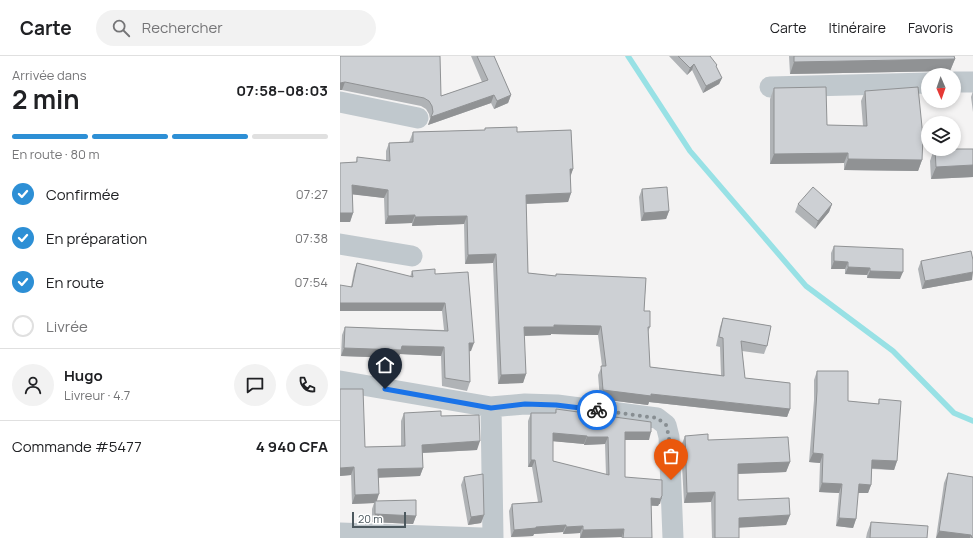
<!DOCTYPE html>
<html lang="fr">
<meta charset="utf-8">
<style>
body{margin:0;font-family:Manrope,sans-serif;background:#f2f2f2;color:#202124;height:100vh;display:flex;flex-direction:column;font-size:15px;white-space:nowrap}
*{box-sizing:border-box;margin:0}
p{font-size:13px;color:#757577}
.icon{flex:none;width:22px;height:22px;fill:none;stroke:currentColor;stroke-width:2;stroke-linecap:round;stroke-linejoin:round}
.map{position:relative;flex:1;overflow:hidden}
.drawer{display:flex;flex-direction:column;background:#fff;width:340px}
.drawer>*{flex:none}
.needle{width:26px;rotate:178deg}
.buttons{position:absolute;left:581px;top:12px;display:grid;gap:8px}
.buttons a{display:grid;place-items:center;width:40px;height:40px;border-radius:50%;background:#fff;box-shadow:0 2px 6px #0003;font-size:20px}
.scale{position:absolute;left:12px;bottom:10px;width:54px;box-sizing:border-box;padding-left:4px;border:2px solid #4c585e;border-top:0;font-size:11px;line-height:14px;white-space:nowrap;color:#4c585e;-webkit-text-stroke:3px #fff;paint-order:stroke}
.pin{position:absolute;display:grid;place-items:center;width:34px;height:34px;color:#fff;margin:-41px -17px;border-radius:50% 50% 50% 0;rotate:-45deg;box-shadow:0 0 4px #0007}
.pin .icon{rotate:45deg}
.courier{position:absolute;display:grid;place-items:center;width:40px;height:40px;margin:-20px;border:3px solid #1a73e8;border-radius:50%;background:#fff;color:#222;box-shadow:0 1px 5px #0007}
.head em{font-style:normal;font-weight:700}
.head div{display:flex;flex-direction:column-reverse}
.head{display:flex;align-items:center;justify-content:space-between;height:68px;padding:0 12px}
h1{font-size:26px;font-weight:700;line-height:30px}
.bar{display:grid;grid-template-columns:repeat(4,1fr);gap:6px 4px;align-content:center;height:48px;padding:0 12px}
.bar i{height:5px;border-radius:3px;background:#e0e0e0}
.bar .on{background:#2d8fd5}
.bar p{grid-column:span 4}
.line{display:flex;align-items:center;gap:10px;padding:0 12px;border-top:1px solid #e0e0e0}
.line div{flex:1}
.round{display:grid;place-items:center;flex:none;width:42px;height:42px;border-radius:21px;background:#f2f2f2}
ol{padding:0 12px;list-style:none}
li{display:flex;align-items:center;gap:12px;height:44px}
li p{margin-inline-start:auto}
li .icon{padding:4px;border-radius:50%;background:#2d8fd5;color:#fff;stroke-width:4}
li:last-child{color:#757577}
li i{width:22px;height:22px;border:2px solid #e0e0e0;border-radius:50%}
header{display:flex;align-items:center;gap:24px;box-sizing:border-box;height:56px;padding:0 20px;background:#fff;border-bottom:1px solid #e0e0e0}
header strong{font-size:19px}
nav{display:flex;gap:22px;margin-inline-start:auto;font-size:14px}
.search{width:280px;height:36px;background:#f2f2f2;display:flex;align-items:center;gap:10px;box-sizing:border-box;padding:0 14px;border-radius:22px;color:#757577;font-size:15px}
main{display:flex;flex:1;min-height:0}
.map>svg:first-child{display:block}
</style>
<header>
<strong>Carte</strong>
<div class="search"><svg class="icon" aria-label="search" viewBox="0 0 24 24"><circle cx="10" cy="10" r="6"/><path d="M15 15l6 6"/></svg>Rechercher</div>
<nav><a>Carte</a><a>Itinéraire</a><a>Favoris</a></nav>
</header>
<main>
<section class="drawer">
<div class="head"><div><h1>2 min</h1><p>Arrivée dans</p></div><em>07:58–08:03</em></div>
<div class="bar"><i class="on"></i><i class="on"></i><i class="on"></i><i></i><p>En route · 80 m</p></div>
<ol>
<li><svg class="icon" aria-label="check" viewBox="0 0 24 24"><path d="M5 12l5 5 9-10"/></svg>Confirmée<p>07:27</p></li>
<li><svg class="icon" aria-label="check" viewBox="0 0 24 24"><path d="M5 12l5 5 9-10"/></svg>En préparation<p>07:38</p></li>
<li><svg class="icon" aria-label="check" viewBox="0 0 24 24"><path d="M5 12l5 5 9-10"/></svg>En route<p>07:54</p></li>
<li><i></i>Livrée</li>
</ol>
<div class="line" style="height:72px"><a class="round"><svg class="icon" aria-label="person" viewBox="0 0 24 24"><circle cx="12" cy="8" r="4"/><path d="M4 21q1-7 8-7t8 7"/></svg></a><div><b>Hugo</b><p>Livreur · 4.7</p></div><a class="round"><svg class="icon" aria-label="chat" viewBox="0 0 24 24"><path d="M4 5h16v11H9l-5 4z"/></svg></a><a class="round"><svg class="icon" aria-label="phone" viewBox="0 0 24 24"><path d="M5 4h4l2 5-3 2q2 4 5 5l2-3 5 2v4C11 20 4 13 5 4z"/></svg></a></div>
<div class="line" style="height:52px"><div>Commande #5477</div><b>4 940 CFA</b></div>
</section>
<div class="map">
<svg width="633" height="482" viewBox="0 0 633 482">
<rect width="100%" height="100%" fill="#f4f3f3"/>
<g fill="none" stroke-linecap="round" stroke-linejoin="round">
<path stroke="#98e1e5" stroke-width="5.5" d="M288,0l62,95 116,135 87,65 61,62 19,8"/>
<path stroke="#c0c8cd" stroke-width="21" d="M614,26h19
M430,31l158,-4
M0,46l78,16
M0,188l72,12
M0,325l151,26 34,-3 32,1 100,13 9,7 3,12 4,101
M151,351l2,131
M0,477l142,5"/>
</g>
<path fill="#b0b3b6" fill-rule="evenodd" d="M0,0l101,40 41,-14 -11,-26h23l17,39 -3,8 -14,6 -3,-6 -63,22 2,-6 -1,-5 -3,-5 -5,-3 -79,-16z
M329,0h41l12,22 -3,6 -16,9 -11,-23 -5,5z
M449,0h165l1,3 -5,12 -160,3z
M434,32l53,37 36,1 -2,-25 4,-10 57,69 -4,11 -74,-1v-7l-74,1v-65z
M633,35v21l-2,-15z
M177,71v5l54,-2 2,39 -3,7 1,17 -3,9 -42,2 2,69 28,3v-2l90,4 -2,33h6v16l-2,5 2,35 71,8 -1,-28 -4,-1 4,-19 3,-9 48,8 -4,20 -3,8 -22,-3 3,27 45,5v26l-3,8 -138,-15 -1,3 -48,-6 -2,-24 4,-9 -4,-31 -47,-1v1l-27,1 2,38 -3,9 -25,1 -5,-121 -28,1 -1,-40 -52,2v-3l-27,1 -1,-26 -32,-4 1,19 -3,9h-10v-59l16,-1 1,-5 29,4v-10l3,-8 20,-1 4,-10 72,-2v-2z
M594,93h39v28l-42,2 -1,-18z
M302,133l27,22 -3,8 -25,2 -2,-24z
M458,148h34l-3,8 -14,17 -20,-17z
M494,190l66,33 -33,-1v-3l-22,-1v-5h-14v-16z
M581,205l51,19 -50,9 -4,-20z
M17,207l53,14 2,-6 23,3 36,77h-2l1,31 -3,9 -25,-5 -1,-30 -41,-2 -2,4 -57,-2 1,-21 3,-8 99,3 -2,-19 -91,-24 3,-16z
M477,315l31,30 30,3 1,-5 18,62 -3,9 -22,-1 -1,16 -3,8h-10l-2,26 -3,9 -17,-2 3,-33 -20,-1 1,-29 -11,-1 5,-62v-20z
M216,353l93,31h-24v37l35,27h-1l-1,2h-7l1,32h-31l1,-1 -42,1v-5l-17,1v-2l-29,2 -1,2 -22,1 -2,-26 3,-7 26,-2 -6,-35h-4v-46l3,-8h24zM213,385l31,3v1l21,-1 1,31 -53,-14z
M64,357l37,3 36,34 -54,3v15l-3,8 -41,1 -2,24 39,15 -3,8 -41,-2v-13l2,-6 -22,1 -1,-29 -11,1 25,-29 36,-1v-25z
M345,380l23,4 82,22 -4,10 -48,2v26l52,15 -4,10 -47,2v11h-27l-1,-36 -27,1 -3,-57z
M608,417l25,65h-37l8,-55z
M124,421l20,38 -3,8 -13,2 -7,-40z
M531,466l56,16h-61l1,-5z"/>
<path fill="#909294" d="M615,3l-5,12 -160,3 4,-12z
M354,8l-2,6 -5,5 3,-7z
M382,22l-3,6 -16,9 3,-7z
M5,26l-3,8h-2v-7z
M154,39l-3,8 -63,22 3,-8z
M171,39l-3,8 -14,6 3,-8z
M508,97l-4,10 -74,1 4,-10z
M508,103l74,1 -4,11 -74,-1z
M633,109v12l-42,2 5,-12z
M230,113h3l-3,9z
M12,129l36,5 -4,8 -35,-4z
M231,137l-3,9 -46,2 4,-9z
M492,148l-3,8 -14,17 3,-8z
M329,155l-3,8 -25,2 3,-8z
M0,157h13l-3,9h-10z
M75,159l-3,8 -27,1 3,-8z
M127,160l-3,8 -52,2 3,-9z
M156,198l-3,9 -28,1 3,-9z
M494,205l14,1 -3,7h-14z
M508,211l22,1 -3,7 -22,-1z
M530,215l33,1 -3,7 -33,-1z
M633,216l-1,8 -50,9 3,-8z
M0,247h105l-3,8h-102z
M214,269l47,1 -3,9 -47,-1v1l-30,1 3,-9z
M129,287h5l-3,8 -5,1z
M62,290l42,1 -3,9 -41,-2 -2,4 -57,-2 3,-8z
M186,318l-3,9 -25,1 3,-9z
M263,334l48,4 139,15 -3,8 -138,-15 -1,3 -48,-6z
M285,376h26l-2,8h-27z
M213,377l34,3 -3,8 -34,-3z
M247,381h21l-3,7 -21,1z
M140,385l-3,9 -58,3 3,-8z
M473,397l10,1 -3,9 -11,-1z
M191,404h4l-3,7h-4z
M532,404l25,1 -3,9 -25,-2z
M450,406l-4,10 -52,2 4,-10z
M14,411l-3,8 -11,1v-8z
M83,412l-3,8 -45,2 3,-9z
M482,427l20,1 -3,9 -20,-1z
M519,428l12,1 -3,8h-12z
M375,436l-4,10 -27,1 3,-10z
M39,438l-3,9 -1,-2 -1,2 -22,1 3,-9z
M322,440l-2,8h-1l-1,2 -10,-1 3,-7z
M35,458l41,2 -3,8 -41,-2z
M144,459l-3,8 -13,2 3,-8z
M450,459l-4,10 -51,3 4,-10z
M499,462l17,1 -3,9 -17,-2z
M226,469l-3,7 -29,2 -1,2 -22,1 3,-7 22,-3z
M243,470l-3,7 -17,1 3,-7z
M284,473l-2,8 -42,1 3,-8z
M599,475l32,4 -1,3h-34z"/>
<path fill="#cdd0d4" stroke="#909294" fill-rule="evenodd" d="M0,0h100l1,40 47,-16 -11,-24h17l17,39 -14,6 -3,-6 -63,22 2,-5 -1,-6 -3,-5 -5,-3 -79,-16 -5,1z
M338,0h32l7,9 -1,1 6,12 -16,8 -12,-22 -4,4z
M454,0h160l1,3 -161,3z
M486,31l1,38 40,1 -2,-35 53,-4 5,50 -1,23 -74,-1v-6l-74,1v-66z
M177,71v5l54,-2 2,39h-3l1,24 -45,2 2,78 28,3v-2l90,4 -2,33h6v16h-2l2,40 74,9 -1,-38 -4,-1 4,-19 48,8 -4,20 -26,-5 4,37 45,5v26l-139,-15v2l-48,-6 -2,-24h5l-5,-40 -47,-1v2h-30l2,47 -25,1 -5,-121 -28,1 -1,-39 -52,1v-2l-27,1v-26l-36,-5 1,28h-13v-50l17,-1v-5l33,4 -1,-18 24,-1v-10l72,-2v-2z
M595,93h38v16l-37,2z
M327,131l2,24 -25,2 -2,-24z
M473,131l19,17 -14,17 -20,-17z
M494,190l69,3v23l-33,-1v-3l-22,-1v-5l-14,-1z
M631,195l2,9v12l-48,9 -4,-20z
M17,207l56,14 -1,-6 23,-2v5l33,-2 6,71h-5l1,39 -25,-4 -1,-31 -42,-1 -1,4 -57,-2 1,-21 103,4 -3,-28h-105v-18l12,2z
M477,315h31v30l31,3v-5l22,2 -4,60 -25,-1 -1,25 -12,-1 -3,35 -17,-1 3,-34 -20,-1 1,-29 -10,-1 4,-62z
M0,333h23l2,58 40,-1 -1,-33 37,-2v5l38,-1 1,26 -58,4 1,23 -45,1 1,25 -24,1 -1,-28 -14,1z
M216,353l95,13v10h-26v45l37,3v16l-1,1v2l-10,-1 1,40h-29l1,-9 -41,1v-4l-17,1v-2l-30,2v1l-22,2 -2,-26 30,-2 -7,-42h-4v-47h25zM213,377l34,3v1h21l1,38 -56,-14z
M368,378v6l80,-3 2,25 -52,2v36l51,-2 1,17 -51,3v20h-24v-46l-28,1 -2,-57z
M608,417l25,4v61h-1l-1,-3 -32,-4z
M143,418l1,41 -13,2 -7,-40z
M76,444v16l-41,-2v-13z
M531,466l57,4 -1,12h-57z"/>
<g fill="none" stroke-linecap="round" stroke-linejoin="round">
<path stroke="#878e92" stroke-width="4" stroke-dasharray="0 7.2" d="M257,354l60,8 9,7 3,12 2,43"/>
<path stroke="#1a73e8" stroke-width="5" d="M45,333l106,19 34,-4 31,1 41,5"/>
</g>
</svg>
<div class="buttons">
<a><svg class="needle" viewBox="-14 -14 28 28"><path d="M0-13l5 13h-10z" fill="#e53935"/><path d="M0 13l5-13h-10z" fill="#757577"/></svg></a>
<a><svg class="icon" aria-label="layers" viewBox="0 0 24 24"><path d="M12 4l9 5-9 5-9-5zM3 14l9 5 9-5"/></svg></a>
</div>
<div class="scale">20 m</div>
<div class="pin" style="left:331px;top:424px;background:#ea580c"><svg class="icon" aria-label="bag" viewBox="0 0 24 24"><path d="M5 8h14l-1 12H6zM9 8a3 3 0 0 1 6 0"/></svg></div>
<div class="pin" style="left:45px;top:333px;background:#1f2937"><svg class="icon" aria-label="home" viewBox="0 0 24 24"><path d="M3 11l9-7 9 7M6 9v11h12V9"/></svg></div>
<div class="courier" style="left:257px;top:354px"><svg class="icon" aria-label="bike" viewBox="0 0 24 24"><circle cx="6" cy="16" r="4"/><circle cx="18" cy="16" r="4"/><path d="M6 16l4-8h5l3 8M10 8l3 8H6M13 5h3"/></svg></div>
</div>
</main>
